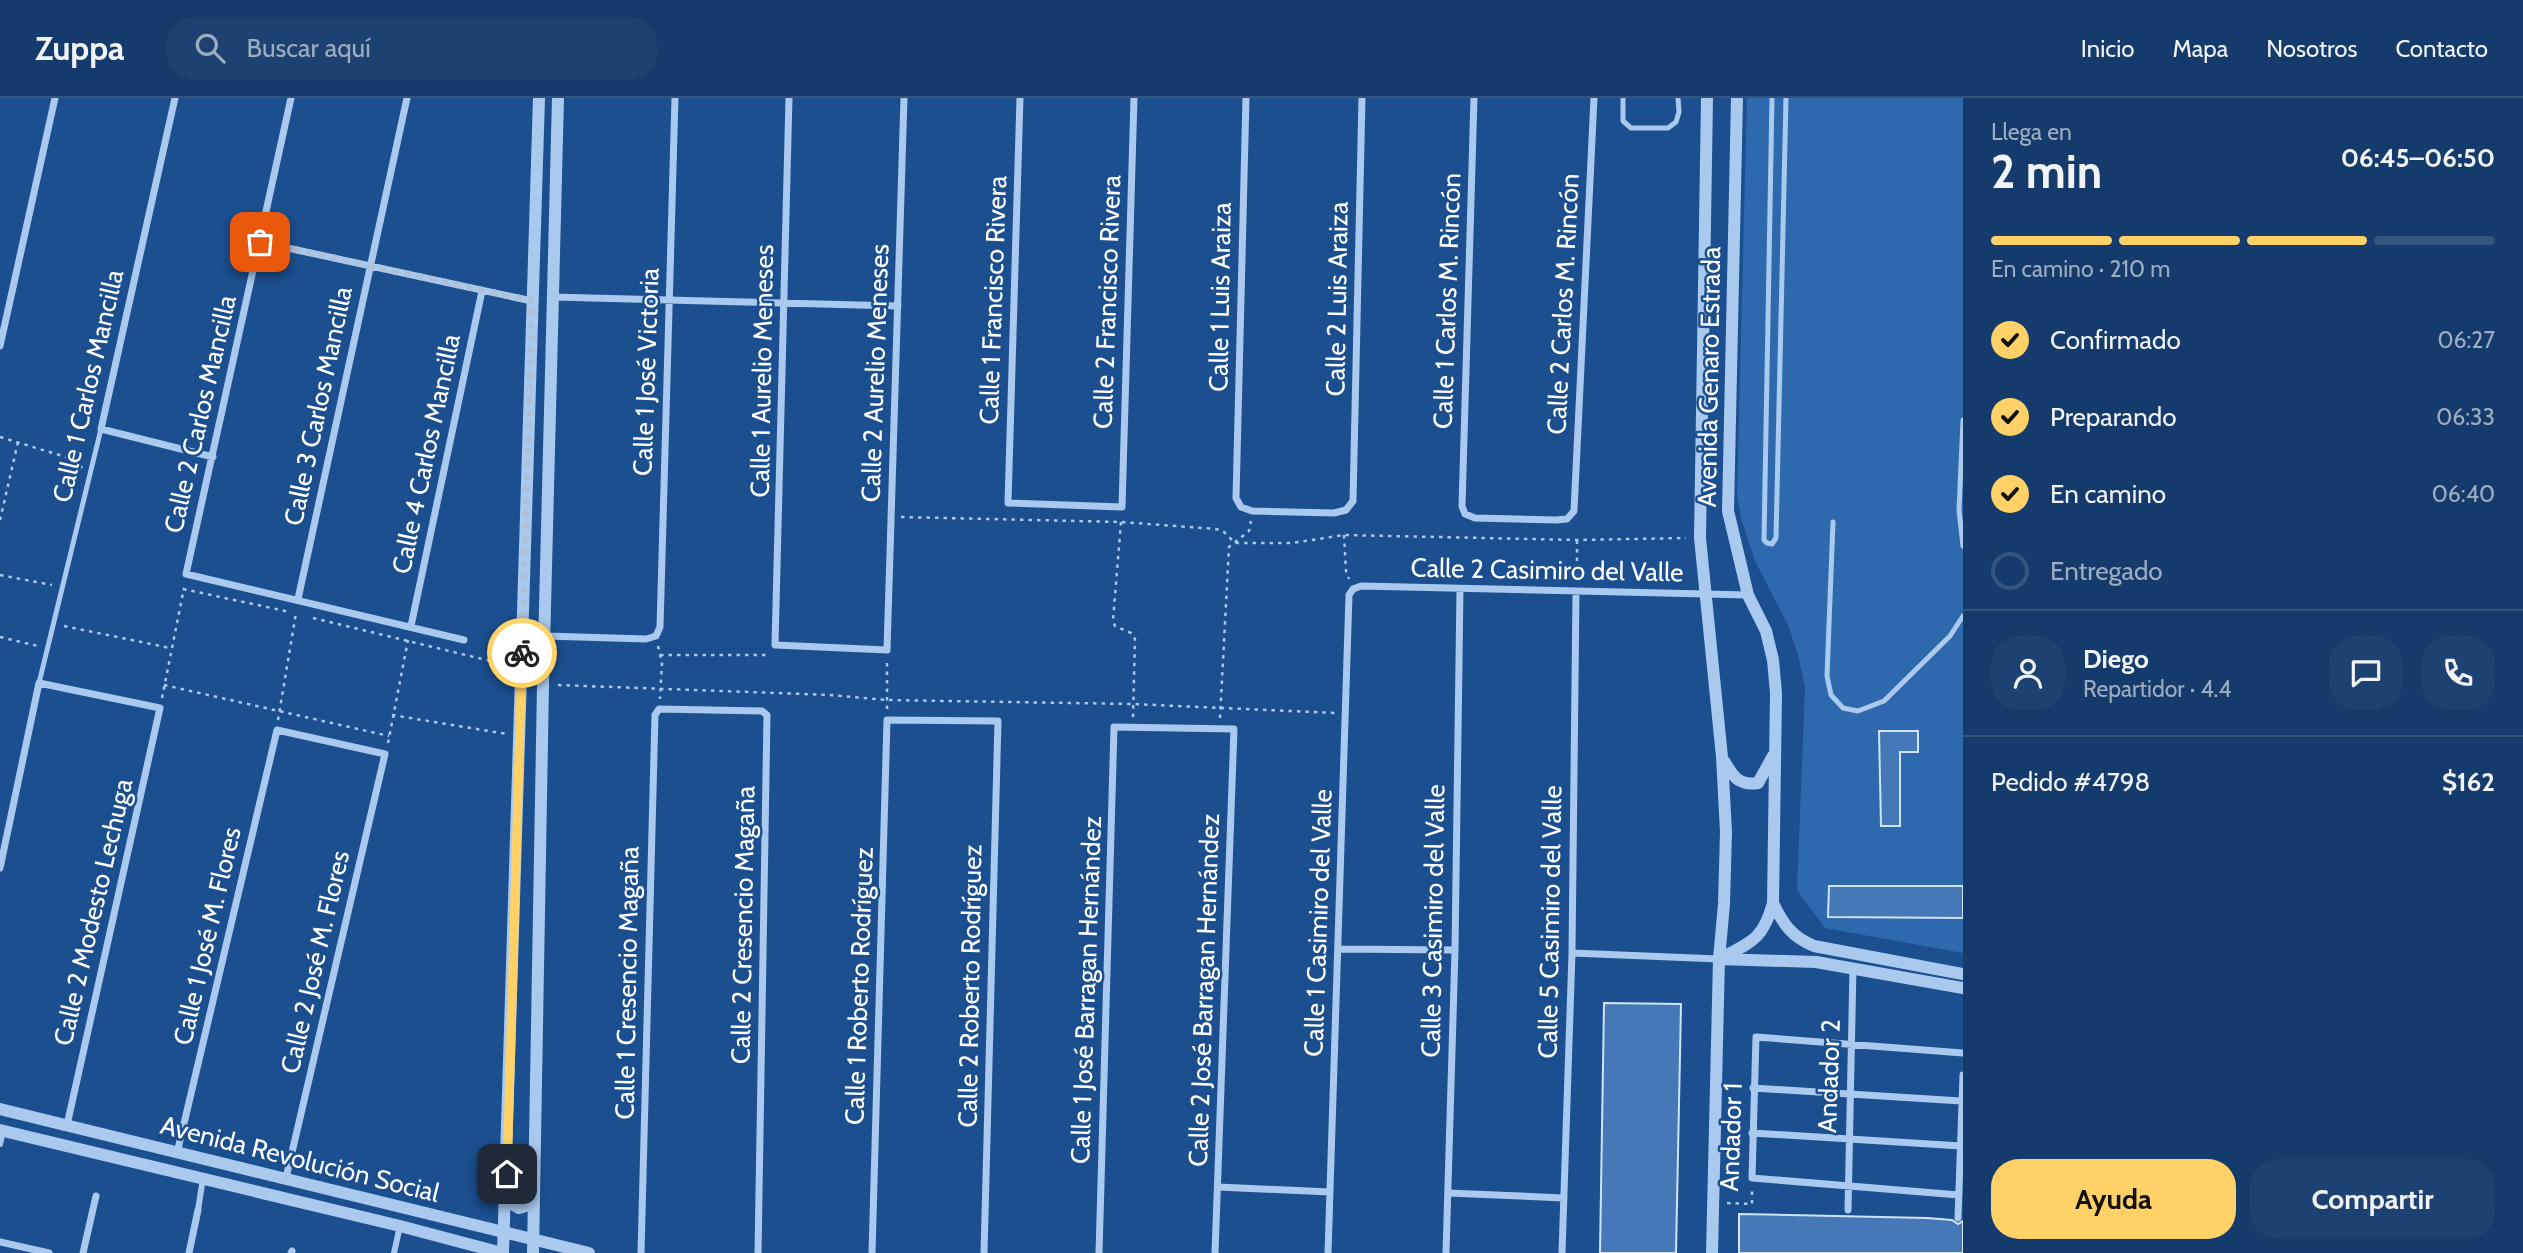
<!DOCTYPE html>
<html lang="es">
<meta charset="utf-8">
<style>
body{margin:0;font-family:Cabin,sans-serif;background:#1d4271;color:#f1f3f6;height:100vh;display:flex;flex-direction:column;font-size:26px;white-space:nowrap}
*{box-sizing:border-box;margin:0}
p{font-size:23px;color:#9dadc1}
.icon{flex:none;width:38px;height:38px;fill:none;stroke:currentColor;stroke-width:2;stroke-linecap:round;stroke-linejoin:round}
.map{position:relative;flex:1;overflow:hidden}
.drawer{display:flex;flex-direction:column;background:#143b6b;width:560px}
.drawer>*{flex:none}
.pin{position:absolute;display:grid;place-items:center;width:60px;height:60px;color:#fff;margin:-30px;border-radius:14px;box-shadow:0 4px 10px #0006}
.courier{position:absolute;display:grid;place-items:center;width:70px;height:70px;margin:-35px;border:5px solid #ffd166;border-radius:50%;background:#fff;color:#222;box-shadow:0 2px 9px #0007}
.summary em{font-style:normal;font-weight:700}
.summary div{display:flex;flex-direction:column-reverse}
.summary{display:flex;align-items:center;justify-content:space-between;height:119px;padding:0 28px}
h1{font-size:46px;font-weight:700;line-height:52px}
.bar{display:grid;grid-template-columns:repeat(4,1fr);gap:10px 7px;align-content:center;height:84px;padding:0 28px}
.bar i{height:9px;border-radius:5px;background:#33557e}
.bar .on{background:#ffd166}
.bar p{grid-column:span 4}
.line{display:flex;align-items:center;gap:18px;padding:0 28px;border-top:2px solid #33557e}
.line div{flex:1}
.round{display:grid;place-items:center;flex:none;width:74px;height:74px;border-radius:28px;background:#1d4271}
ol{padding:0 28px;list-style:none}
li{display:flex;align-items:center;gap:21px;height:77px}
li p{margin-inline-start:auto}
li .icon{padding:7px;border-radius:50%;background:#ffd166;color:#111;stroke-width:4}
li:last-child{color:#9dadc1}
li i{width:38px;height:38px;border:4px solid #33557e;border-radius:50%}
.button{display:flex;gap:14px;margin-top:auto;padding:14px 28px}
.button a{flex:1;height:80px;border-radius:28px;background:#ffd166;color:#111;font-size:28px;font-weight:700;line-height:80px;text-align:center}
.button a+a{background:#1d4271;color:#f1f3f6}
header{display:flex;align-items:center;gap:42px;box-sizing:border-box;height:98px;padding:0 35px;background:#143b6b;border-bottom:2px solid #33557e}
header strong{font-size:33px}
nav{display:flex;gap:38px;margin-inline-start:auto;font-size:24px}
.search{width:490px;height:63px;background:#1d4271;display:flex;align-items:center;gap:18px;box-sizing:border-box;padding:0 24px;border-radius:28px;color:#9dadc1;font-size:26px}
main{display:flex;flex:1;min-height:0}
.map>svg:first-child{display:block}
</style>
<header>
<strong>Zuppa</strong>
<div class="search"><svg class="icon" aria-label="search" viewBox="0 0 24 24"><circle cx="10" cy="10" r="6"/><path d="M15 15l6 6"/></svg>Buscar aquí</div>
<nav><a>Inicio</a><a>Mapa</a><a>Nosotros</a><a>Contacto</a></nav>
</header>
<main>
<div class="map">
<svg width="1963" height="1155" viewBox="0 0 1963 1155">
<rect width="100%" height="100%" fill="#1b4f8f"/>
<path fill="#2e69ad" d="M1747,0h216v855l-138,-25 -28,-38 8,-203 -7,-32 -10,-30 -33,-64 -14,-43 -4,-24z"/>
<path fill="#4478b7" stroke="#cfe3fa" stroke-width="2" d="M1879,633h39v21h-18v74h-19z
M1829,788h134v32l-135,-1z
M1604,905l77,1 -5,249h-76z
M1739,1116l188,4 25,2 6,4 5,-3v32h-224z"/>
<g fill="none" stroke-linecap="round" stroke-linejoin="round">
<path stroke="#a9c9ee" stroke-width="2.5" stroke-dasharray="3.5 5" stroke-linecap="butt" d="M0,339l66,20 17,11
M901,419l220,5 95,7 8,3 11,11h57l52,-8 233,5 109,-2
M0,422l18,-78
M1121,424l-8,98 2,6 16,7 4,6 -2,78
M1344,437l2,36 3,8
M0,477l52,10
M1577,480v-38
M183,491l107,23
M313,520l194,47
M64,528l106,22
M0,539l38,9
M658,548l4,17 -2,36
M660,557h109
M164,587l225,51
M558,587l272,10 56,5 247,4 202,9
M162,600l22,-110
M887,611v-49
M392,617l115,19
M1220,620l9,-171 20,-16 2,-10
M278,622l18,-107
M388,645l20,-103
M1727,1105l25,1v-15"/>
<path stroke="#a9c9ee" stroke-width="5" d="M1623,0v23l8,7h37l8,-6 3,-10 -1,-14
M1772,0l-8,442 3,3 5,1 4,-6 10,-440
M1963,322l-4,90 4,36
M1833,424l-6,154 4,19 12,13 15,3 26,-10 66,-65 13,-20
M39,585l62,-254"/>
<path stroke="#a9c9ee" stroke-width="6" d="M0,1046l3,-13
M198,1112l5,-32
M394,1155l6,-27"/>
<path stroke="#a9c9ee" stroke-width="7" d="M175,0l-74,331 112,28
M291,0l-105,476 278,66
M789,0l-14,547 112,5 17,-552
M1020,0l-12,405 114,4 12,-409
M1246,0l-10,400 5,9 11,4 82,2 12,-3 7,-9 9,-403
M1474,0l-12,408 3,8 10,4 81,2 11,-1 7,-8 20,-413
M260,144l272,59
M553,199l345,9
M0,248l55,-248
M298,501l109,-501
M411,528l71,-335
M545,538l101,3 10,-3 4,-9 15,-529
M0,770l39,-185 121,25 -93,417
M1338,851l117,1
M1572,855l147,6
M1753,990l208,13
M1752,1035l209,13
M177,1055l100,-423 108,24 -99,424
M1218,1089l112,5
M1448,1095l116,5
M1959,1097l-207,-17 4,-141 207,16
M1848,1112l5,-242
M1958,1120l5,-143
M0,1144l49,11
M83,1155l13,-57
M189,1155l9,-43
M291,1155l1,-2
M641,1155l14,-538 4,-6 103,2 5,4 -9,538
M872,1155l15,-533 111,1 -14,532
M1099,1155l15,-526 120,2 -19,524
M1328,1155l21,-658 4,-6 8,-3 387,9
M1446,1155l9,-303 5,-361
M1562,1155l10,-300 4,-361"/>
<path stroke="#a9c9ee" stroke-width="12" d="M1707,0l-7,440 22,219 4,75 -2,72 -5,55 -7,294
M1724,663c9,15 14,25 34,22l15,-27
M1773,805c10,21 19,34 41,43l149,28
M1719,861c32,-17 44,-19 54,-56l3,-210 -3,-33 -7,-29 -18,-36 -20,-84 9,-413
M1719,861l97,3 147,26
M0,1011l589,144
M0,1032l400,96 102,27
M507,1103l12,7 14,-4
M503,1155l36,-1155
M533,1155l10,-568 15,-587"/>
</g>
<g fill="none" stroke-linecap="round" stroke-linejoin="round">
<path stroke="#afc1d8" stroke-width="7" stroke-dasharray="0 12.6" d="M260,144l272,59 -10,352"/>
<path stroke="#ffd166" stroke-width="9" d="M507,1076l15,-521"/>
</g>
<g text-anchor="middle" stroke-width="5" stroke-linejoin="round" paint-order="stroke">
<g font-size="26" fill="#fff" stroke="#1b4f8f">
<text transform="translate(1220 199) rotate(-89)" y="9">Calle 1 Luis Araiza</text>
<text transform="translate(1337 201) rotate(-89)" y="9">Calle 2 Luis Araiza</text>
<text transform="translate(993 202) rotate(-88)" y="9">Calle 1 Francisco Rivera</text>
<text transform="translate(1447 203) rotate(-88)" y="9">Calle 1 Carlos M. Rincón</text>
<text transform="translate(1107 204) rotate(-88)" y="9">Calle 2 Francisco Rivera</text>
<text transform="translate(1563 206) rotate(-87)" y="9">Calle 2 Carlos M. Rincón</text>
<text transform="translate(762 273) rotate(-89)" y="9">Calle 1 Aurelio Meneses</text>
<text transform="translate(646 274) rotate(-88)" y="9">Calle 1 José Victoria</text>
<text transform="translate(875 275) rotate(-88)" y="9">Calle 2 Aurelio Meneses</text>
<text transform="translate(1709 279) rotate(-89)" y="9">Avenida Genaro Estrada</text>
<text transform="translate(88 288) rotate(-77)" y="9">Calle 1 Carlos Mancilla</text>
<text transform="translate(318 308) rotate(-78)" y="9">Calle 3 Carlos Mancilla</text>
<text transform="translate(200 316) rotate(-77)" y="9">Calle 2 Carlos Mancilla</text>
<text transform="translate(426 356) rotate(-78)" y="9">Calle 4 Carlos Mancilla</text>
<text transform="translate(1547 472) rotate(1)" y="9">Calle 2 Casimiro del Valle</text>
<text transform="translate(93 814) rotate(-77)" y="9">Calle 2 Modesto Lechuga</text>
<text transform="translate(1433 823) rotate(-89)" y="9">Calle 3 Casimiro del Valle</text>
<text transform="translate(1550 824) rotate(-89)" y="9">Calle 5 Casimiro del Valle</text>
<text transform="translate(1318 825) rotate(-88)" y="9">Calle 1 Casimiro del Valle</text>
<text transform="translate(743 827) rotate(-89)" y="9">Calle 2 Cresencio Magaña</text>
<text transform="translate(207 838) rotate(-77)" y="9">Calle 1 José M. Flores</text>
<text transform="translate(315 864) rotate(-77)" y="9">Calle 2 José M. Flores</text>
<text transform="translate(627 885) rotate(-89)" y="9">Calle 1 Cresencio Magaña</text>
<text transform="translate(859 888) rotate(-88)" y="9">Calle 1 Roberto Rodríguez</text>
<text transform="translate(970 888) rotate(-89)" y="9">Calle 2 Roberto Rodríguez</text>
<text transform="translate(1086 892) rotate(-88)" y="9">Calle 1 José Barragan Hernández</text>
<text transform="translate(1204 892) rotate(-88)" y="9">Calle 2 José Barragan Hernández</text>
<text transform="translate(1829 978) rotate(-88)" y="9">Andador 2</text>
<text transform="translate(1731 1039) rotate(-88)" y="9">Andador 1</text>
<text transform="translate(300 1061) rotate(14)" y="9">Avenida Revolución Social</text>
</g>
</g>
</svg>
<div class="pin" style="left:260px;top:144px;background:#ea580c"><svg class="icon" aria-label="bag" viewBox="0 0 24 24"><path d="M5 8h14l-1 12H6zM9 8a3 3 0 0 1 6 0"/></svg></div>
<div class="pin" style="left:507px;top:1076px;background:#1f2937"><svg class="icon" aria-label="home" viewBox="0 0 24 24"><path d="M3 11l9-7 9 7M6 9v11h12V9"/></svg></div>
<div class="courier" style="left:522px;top:555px"><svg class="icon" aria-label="bike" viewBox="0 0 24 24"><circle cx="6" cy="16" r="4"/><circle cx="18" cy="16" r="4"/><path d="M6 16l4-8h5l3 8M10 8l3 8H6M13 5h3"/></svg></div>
</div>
<section class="drawer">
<div class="summary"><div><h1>2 min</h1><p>Llega en</p></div><em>06:45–06:50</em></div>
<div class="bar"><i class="on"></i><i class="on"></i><i class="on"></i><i></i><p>En camino · 210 m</p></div>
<ol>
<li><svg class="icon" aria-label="check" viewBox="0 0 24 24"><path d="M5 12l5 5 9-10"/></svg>Confirmado<p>06:27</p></li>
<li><svg class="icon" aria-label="check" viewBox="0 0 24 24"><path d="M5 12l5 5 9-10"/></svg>Preparando<p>06:33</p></li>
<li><svg class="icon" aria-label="check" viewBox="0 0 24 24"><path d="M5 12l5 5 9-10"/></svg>En camino<p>06:40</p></li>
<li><i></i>Entregado</li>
</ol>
<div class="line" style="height:126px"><a class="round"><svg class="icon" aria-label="person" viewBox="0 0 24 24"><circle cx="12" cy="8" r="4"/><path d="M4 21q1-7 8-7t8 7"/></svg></a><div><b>Diego</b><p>Repartidor · 4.4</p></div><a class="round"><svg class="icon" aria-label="chat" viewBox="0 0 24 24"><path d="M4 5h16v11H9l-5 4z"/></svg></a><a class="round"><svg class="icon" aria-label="phone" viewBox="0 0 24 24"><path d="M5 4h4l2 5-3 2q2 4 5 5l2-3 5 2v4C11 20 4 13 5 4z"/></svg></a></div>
<div class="line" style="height:91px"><div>Pedido #4798</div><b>$162</b></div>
<div class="button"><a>Ayuda</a><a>Compartir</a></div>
</section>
</main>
